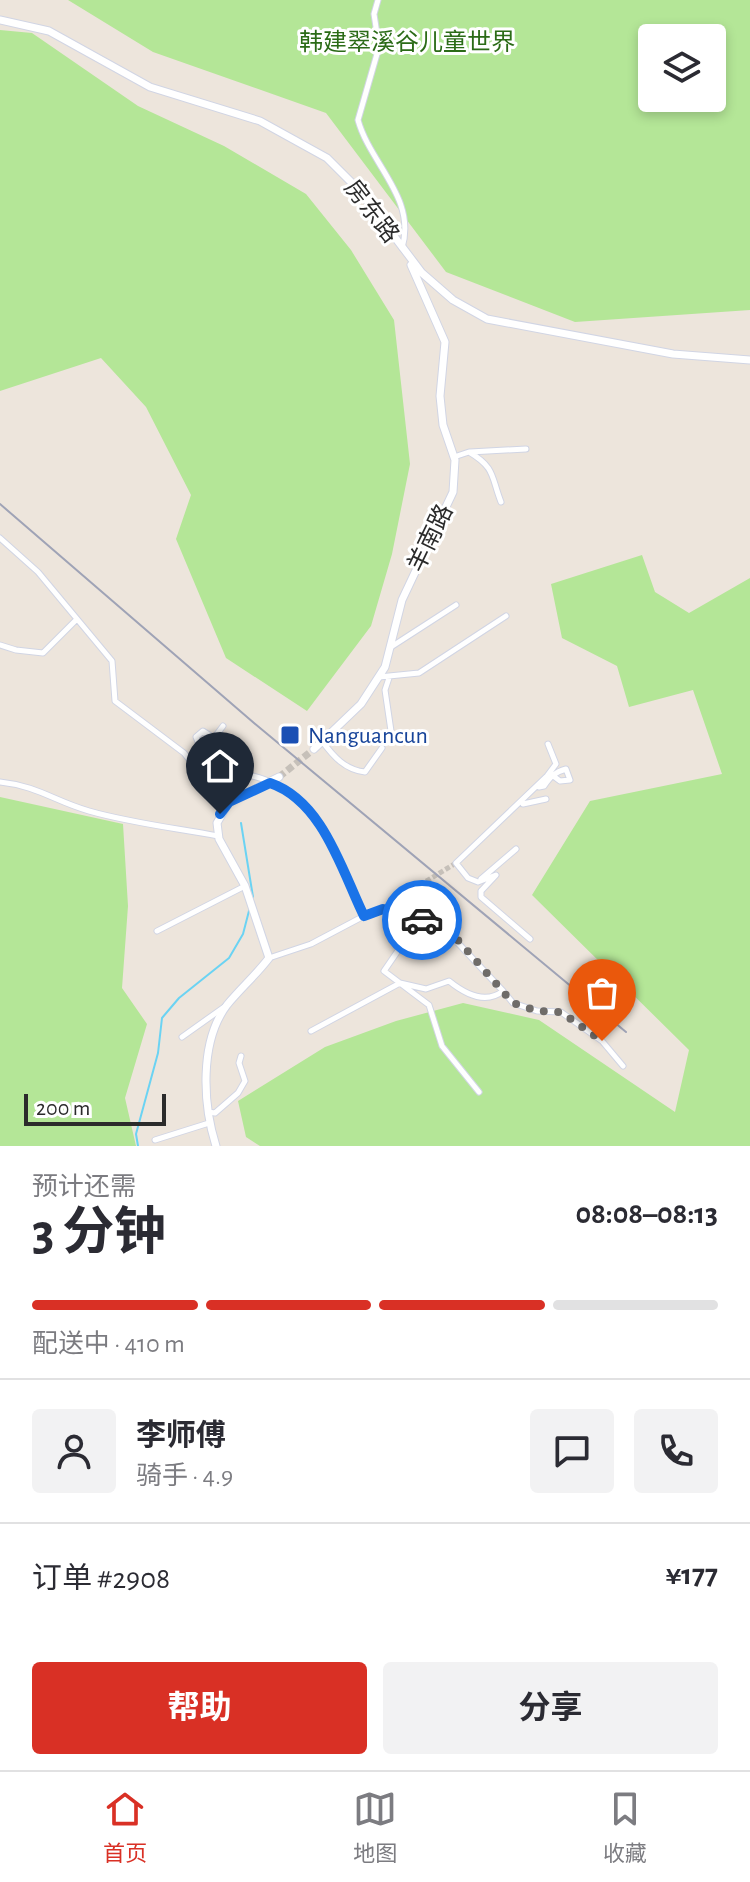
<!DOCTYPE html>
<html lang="zh">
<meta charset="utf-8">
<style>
body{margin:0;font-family:"Alegreya Sans","Noto Sans SC",sans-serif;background:#f2f2f3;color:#2b2b33;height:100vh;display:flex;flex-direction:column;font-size:30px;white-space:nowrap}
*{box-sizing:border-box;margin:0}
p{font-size:26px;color:#7c7c81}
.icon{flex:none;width:44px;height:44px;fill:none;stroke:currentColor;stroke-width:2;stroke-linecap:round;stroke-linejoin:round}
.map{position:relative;height:1146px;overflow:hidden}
.sheet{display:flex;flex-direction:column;background:#fff;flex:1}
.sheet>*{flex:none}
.tools{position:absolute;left:638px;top:24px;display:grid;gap:16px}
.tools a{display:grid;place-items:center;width:88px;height:88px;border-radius:8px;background:#fff;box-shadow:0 4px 12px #0003;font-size:40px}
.scale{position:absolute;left:24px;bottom:20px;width:142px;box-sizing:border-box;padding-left:8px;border:4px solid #2b2b2b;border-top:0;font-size:22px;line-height:28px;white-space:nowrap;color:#2b2b2b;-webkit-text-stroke:6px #fff;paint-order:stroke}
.pin{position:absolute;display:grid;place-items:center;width:68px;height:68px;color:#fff;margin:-82px -34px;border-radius:50% 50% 50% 0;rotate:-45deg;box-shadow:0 0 8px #0007}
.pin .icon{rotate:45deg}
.courier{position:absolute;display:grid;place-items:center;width:80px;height:80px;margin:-40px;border:6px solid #1a73e8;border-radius:50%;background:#fff;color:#222;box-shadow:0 2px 10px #0007}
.headline em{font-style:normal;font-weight:700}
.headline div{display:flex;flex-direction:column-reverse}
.headline{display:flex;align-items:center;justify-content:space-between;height:136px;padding:0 32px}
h1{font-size:52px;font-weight:700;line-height:60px}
.bar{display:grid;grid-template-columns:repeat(4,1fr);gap:12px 8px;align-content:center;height:96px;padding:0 32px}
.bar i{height:10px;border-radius:6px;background:#e1e1e2}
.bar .active{background:#d93025}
.bar p{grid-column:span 4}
.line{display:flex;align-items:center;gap:20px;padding:0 32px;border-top:2px solid #e1e1e2}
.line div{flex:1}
.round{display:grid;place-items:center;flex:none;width:84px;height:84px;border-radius:8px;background:#f2f2f3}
.cta{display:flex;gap:16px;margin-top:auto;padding:16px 32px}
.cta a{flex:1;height:92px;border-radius:8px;background:#d93025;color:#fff;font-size:32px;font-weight:700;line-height:92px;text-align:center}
.cta a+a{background:#f2f2f3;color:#2b2b33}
.tabs{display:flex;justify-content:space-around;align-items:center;height:112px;border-top:2px solid #e1e1e2;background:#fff;font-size:22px;color:#7c7c81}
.tabs a{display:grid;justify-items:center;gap:4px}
.tabs .active{color:#d93025}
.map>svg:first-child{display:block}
</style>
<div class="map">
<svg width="750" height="1146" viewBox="0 0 750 1146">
<rect width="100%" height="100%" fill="#ede5dc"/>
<path fill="#b4e697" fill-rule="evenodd" d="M68,0h682v310l-175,12 -129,-50 -120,-159 -173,-61zM652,38h60v60h-60z
M0,30l32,3 106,73 86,40 82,48 45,56 43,70 16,144 -18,90 -21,72 -64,85 -81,-53 -50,-119 15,-44 -45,-88 -45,-49 -101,33z
M642,555l13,37 34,21 61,-35v568h-490l-14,-9 -8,-36 87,-54 71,-26 67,-18 76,17 136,92 14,-62 -157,-155 58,-94 132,-27 -29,-84 -64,17 -12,-41 -55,-28 -11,-54z
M0,797l123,27 5,82 -6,82 25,36 -22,74 11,48h-136z"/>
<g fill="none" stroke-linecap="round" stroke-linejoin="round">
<path stroke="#6bd3f3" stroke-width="2" d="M241,823l12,74
M138,1146l-2,-12 22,-81 4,-35 17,-20 50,-40 14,-24 7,-27"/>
<path stroke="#c6c0b9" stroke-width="5" stroke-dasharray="5 2.5" stroke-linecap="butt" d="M407,893l49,-30"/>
<path stroke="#c6c0b9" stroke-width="7" stroke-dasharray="7 3.5" stroke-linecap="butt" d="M279,777l35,-28"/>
<g stroke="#d1d5e4" stroke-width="7">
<path id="street" d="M378,0l-4,14 5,33 -21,73c12,44 59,78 44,128
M470,452l56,-3
M454,457l15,-5c27,16 22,25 32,50
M0,538l38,34 74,89 3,40 69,52 42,52
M0,645l16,5 27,3 34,-34
M391,647l65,-42
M379,677l40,-4 87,-57
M389,678l-4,12 6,41
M223,726l-9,12 -11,-7 -7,6c13,35 24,34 56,39 18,3 35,15 48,27 31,30 46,75 64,113l19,-7 57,15 63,67
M322,741c11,15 23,29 43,31l17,-24
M0,782c38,4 54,19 89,29 42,12 86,17 129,25
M539,787l5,-1c6,-9 11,-14 22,-17l4,11 -10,1 -8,-6
M523,804l23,-5
M481,879l35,-30
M407,893l-12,36 20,20
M157,931l88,-45
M406,939l-22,32 45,34 13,41 37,46
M530,939l-49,-42v-6l15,-16 -18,7 -10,-4 -12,-15 91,-87 9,-12 -8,-20
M269,958l42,-14 53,-28
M311,1031l89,-48 26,6 23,-8c16,13 36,24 54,10l10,12 24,8 24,1 41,29 21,25
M182,1037l45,-32
M208,1112l7,1 23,-20 7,-12 -6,-18 2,-7
M155,1140l54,-17"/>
</g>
<g stroke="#d1d5e4" stroke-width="9">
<path id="secondary" d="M0,20l49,11 101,56 110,34 67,37 32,32 63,83 31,27 34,19 186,35 77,6
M314,749l47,-45 24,-37 17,-67 51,-108 2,-32 -12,-35 -3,-29 5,-54 -34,-77
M216,1146c-13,-41 -17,-104 11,-141 13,-16 29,-30 42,-47l-24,-72 -26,-47 -2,-16 12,-21 50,-25"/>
</g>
<use href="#street" stroke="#fff" stroke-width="5"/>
<use href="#secondary" stroke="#fff" stroke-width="7"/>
<path stroke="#9fa3b6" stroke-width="2" d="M0,504l254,219 372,309"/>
</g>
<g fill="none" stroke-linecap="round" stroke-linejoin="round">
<path stroke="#6f6c69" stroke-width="8" stroke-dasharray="0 14.4" d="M422,920l18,4 10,7 63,72 24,8 24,1 41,29"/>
<path stroke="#1a73e8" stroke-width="10" d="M220,814l9,-12 41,-19c53,18 72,88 94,133l19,-7 39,11"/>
</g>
<rect fill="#1a4fb4" stroke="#fff" stroke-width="3" x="280" y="725" width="20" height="20" rx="4"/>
<g text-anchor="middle" stroke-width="6" stroke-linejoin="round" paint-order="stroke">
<g font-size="24" fill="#2b6b17" stroke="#fff">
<text x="407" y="50">韩建翠溪谷儿童世界</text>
</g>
<g font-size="24" fill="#2b2b2b" stroke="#fff">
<text transform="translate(372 211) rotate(52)" y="8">房东路</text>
<text transform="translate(430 538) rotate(-64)" y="8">羊南路</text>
</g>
<g font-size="24" fill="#164399" stroke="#fff" text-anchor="start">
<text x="308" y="743">Nanguancun</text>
</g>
</g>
</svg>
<div class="tools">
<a><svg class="icon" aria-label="layers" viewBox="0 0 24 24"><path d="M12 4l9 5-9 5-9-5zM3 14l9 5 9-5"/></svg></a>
</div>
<div class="scale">200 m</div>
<div class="pin" style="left:602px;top:1041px;background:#ea580c"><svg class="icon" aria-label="bag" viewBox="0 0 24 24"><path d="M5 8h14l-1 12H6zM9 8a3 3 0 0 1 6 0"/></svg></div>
<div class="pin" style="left:220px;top:814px;background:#1f2937"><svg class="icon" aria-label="home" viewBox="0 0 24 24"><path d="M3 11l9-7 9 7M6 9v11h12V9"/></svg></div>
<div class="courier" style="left:422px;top:920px"><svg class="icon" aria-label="car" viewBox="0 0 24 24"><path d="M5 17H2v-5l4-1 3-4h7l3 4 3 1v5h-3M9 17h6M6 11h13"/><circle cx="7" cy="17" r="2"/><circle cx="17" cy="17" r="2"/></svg></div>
</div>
<section class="sheet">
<div class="headline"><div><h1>3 分钟</h1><p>预计还需</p></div><em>08:08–08:13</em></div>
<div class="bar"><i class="active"></i><i class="active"></i><i class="active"></i><i></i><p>配送中 · 410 m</p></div>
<div class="line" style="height:144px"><a class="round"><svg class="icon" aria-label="person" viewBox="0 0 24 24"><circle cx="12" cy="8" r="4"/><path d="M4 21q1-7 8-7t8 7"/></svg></a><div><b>李师傅</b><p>骑手 · 4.9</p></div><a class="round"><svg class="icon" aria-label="chat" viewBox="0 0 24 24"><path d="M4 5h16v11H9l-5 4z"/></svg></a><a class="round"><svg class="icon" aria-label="phone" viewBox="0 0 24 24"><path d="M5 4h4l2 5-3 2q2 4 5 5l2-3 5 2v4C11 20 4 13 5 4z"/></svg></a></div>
<div class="line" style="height:104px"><div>订单 #2908</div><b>¥177</b></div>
<div class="cta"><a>帮助</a><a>分享</a></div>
</section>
<nav class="tabs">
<a class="active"><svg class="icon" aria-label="home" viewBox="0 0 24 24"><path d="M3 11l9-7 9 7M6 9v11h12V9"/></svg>首页</a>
<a><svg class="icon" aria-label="map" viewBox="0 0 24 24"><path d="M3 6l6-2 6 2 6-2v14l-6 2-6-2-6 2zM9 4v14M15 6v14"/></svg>地图</a>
<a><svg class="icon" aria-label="saved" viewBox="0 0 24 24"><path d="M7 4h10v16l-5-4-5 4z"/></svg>收藏</a>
</nav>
